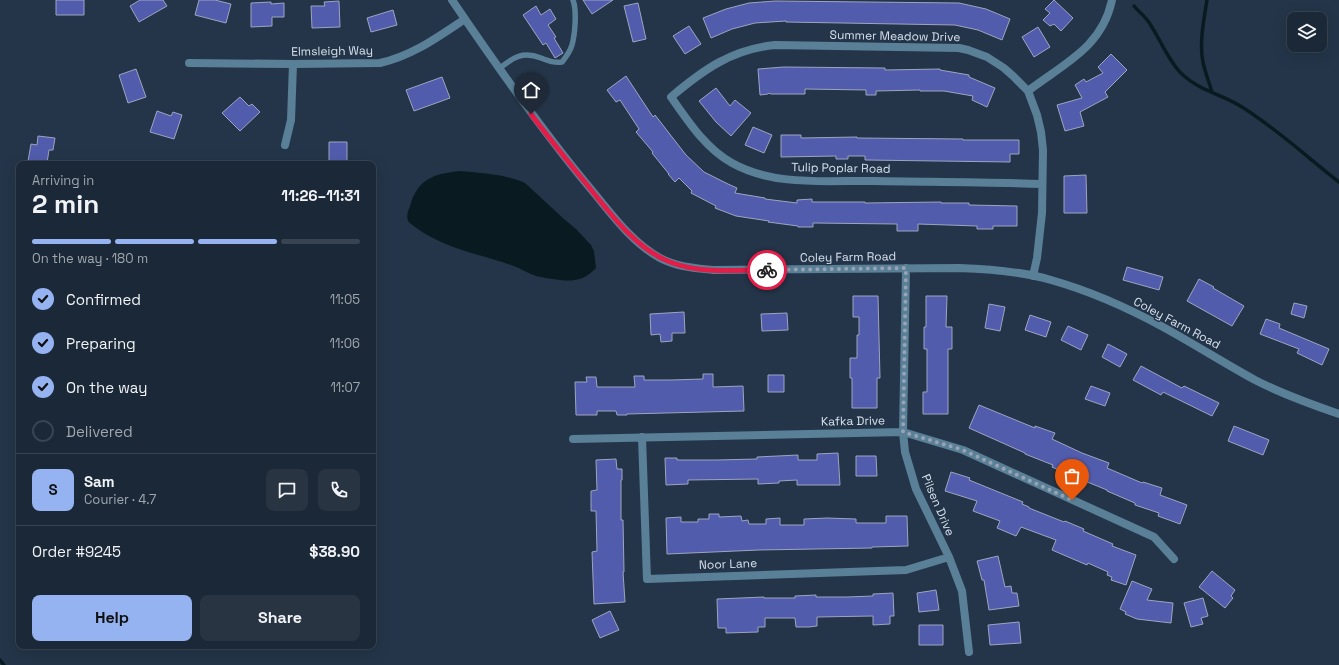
<!DOCTYPE html>
<meta charset="utf-8">
<style>
body{margin:0;font-family:"Space Grotesk",sans-serif;background:#283442;color:#f1f3f6;height:100vh;display:flex;flex-direction:column;font-size:15px;white-space:nowrap}
*{box-sizing:border-box;margin:0}
p{font-size:13px;color:#a0a6ad}
.icon{flex:none;width:22px;height:22px;fill:none;stroke:currentColor;stroke-width:2;stroke-linecap:round;stroke-linejoin:round}
.map{position:relative;flex:1;overflow:hidden}
.sheet{position:absolute;left:16px;top:161px;width:360px;height:488px;display:flex;flex-direction:column;background:#1b2837;border-radius:8px;box-shadow:0 4px 16px #0002,0 0 0 1px #394452}
.sheet>*{flex:none}
.controls{position:absolute;left:1287px;top:12px;display:grid;gap:8px}
.controls a{display:grid;place-items:center;width:40px;height:40px;border-radius:8px;background:#1b2837;box-shadow:0 4px 16px #0002,0 0 0 1px #394452;font-size:20px}
.pin{position:absolute;display:grid;place-items:center;width:34px;height:34px;color:#fff;margin:-41px -17px;border-radius:50% 50% 50% 0;rotate:-45deg;box-shadow:0 0 4px #0007}
.pin .icon{rotate:45deg}
.courier{position:absolute;display:grid;place-items:center;width:40px;height:40px;margin:-20px;border:3px solid #e11d48;border-radius:50%;background:#fff;color:#222;box-shadow:0 1px 5px #0007}
.head em{font-style:normal;font-weight:600}
.head div{display:flex;flex-direction:column-reverse}
.head{display:flex;align-items:center;justify-content:space-between;height:68px;padding:0 16px}
h1{font-size:26px;font-weight:600;line-height:30px}
.bar{display:grid;grid-template-columns:repeat(4,1fr);gap:6px 4px;align-content:center;height:48px;padding:0 16px}
.bar i{height:5px;border-radius:3px;background:#394452}
.bar .current{background:#95b2f1}
.bar p{grid-column:span 4}
.line{display:flex;align-items:center;gap:10px;padding:0 16px;border-top:1px solid #394452}
.line div{flex:1}
.round{display:grid;place-items:center;flex:none;width:42px;height:42px;border-radius:8px;background:#283442}
ol{padding:0 16px;list-style:none}
li{display:flex;align-items:center;gap:12px;height:44px}
li p{margin-inline-start:auto}
li .icon{padding:4px;border-radius:50%;background:#95b2f1;color:#111;stroke-width:4}
li:last-child{color:#a0a6ad}
li i{width:22px;height:22px;border:2px solid #394452;border-radius:50%}
.action{display:flex;gap:8px;margin-top:auto;padding:8px 16px}
.action a{flex:1;height:46px;border-radius:8px;background:#95b2f1;color:#111;font-size:16px;font-weight:600;line-height:46px;text-align:center}
.action a+a{background:#283442;color:#f1f3f6}
.map>svg:first-child{display:block}
</style>
<div class="map">
<svg width="1339" height="665" viewBox="0 0 1339 665">
<rect width="100%" height="100%" fill="#243549"/>
<path fill="#091b20" d="M460,171c21,2 45,3 65,12l39,36 12,10 15,16 3,6 2,17c-10,11 -21,14 -36,12 -7,-1 -17,-2 -24,-4 -9,-3 -16,-8 -25,-11 -32,-11 -68,-17 -96,-38 -2,-2 -6,-4 -7,-6 -2,-5 0,-10 2,-15 8,-28 24,-32 50,-35z"/>
<g fill="none" stroke-linecap="round" stroke-linejoin="round">
<path stroke="#091b20" stroke-width="3.5" d="M1207,0c-3,18 -8,44 -4,62 2,10 6,20 9,30
M1134,6c5,6 12,11 16,18 10,15 20,40 33,51 17,16 41,20 59,32 35,22 65,50 97,75
M0,660l4,5"/>
</g>
<path fill="#515dac" stroke="#9da4c1" d="M56,0h28v15h-28z
M140,0h23l4,6 -28,16 -9,-16z
M199,0h16l16,4 -5,19 -31,-8z
M583,0h30l-21,14z
M1054,0l19,18 -12,13 -7,-7 -4,2 -7,-6 7,-7 -5,-4z
M339,1l1,26 -28,1 -1,-22h14l-1,-4z
M775,1l184,2 27,6 24,10 -8,21 -24,-10 -23,-5 -169,-3v-1l-31,2 -23,6 -21,9 -8,-20 23,-9 23,-6z
M271,2v2l13,-1v14h-12v9l-21,1v-24z
M638,3l8,36 -13,3 -9,-36z
M536,6l5,9 9,-6 6,10 -8,6 8,12 -2,1 9,15 -8,5 -9,-15 -3,2 -20,-30z
M393,10l4,15 -26,7 -4,-14z
M689,26l12,18 -16,10 -12,-18z
M1038,27l12,20 -16,10 -12,-20z
M1111,54l16,16 -22,22 3,5 -28,15 4,14 -19,5 -8,-26 25,-7 -7,-13 9,-6 2,3 17,-9 -5,-6z
M784,67l101,1v2l55,-1v1l29,5v2l26,11 -8,19 -15,-7 1,-4 -29,-5h-24v-1l-44,1v4h-10v-5l-61,-1v5h-34l-2,-1 -1,1 -8,1 -2,-26z
M136,69l10,28 -18,6 -9,-28z
M626,76l27,41 2,-2 31,40 18,17 24,12 9,4 -2,5 30,5v1l32,4v-3l15,-1v3h53v1l76,-1v1h28v2l48,1v20h-24v3h-16v-3l-59,-2v7h-21v-7l-84,-1v4h-15v-1l-30,-4 1,-1 -33,-5 -21,-8 1,-2 -25,-13 1,-2 -13,-13 -4,4 -7,-8h1l-17,-21 1,-1 -17,-20 3,-3 -19,-29 -4,2 -9,-12z
M442,77l8,21 -36,13 -8,-21z
M716,88l14,18 5,-6 16,13 -20,23 -15,-14 -17,-21z
M240,97l9,9 3,-2 8,8 -20,19 -18,-18z
M157,111l14,5 2,-4 9,3 -8,24 -24,-7z
M753,127l19,8 -8,18 -19,-8z
M781,135h20v3l56,-1v1l106,1v1h56v14h-9v8l-145,-2v-4h-17v3h-12v-3l-55,1z
M38,136l17,2 -2,12h-4l-2,13 -19,-2 3,-17 6,1z
M329,142h18v22h-18z
M1086,175l1,38h-23v-37z
M1127,267l36,10 -4,13 -36,-10z
M1199,279l15,8 -1,1 31,18 -12,20 -45,-25z
M853,296h25l2,82h-3v30h-25v-30h-2v-20h7v-23h2v-18h-6z
M926,296h21l-1,31h6v22h-4v65h-25v-22h4v-43h-3v-22h2z
M1294,303l13,3 -3,12 -13,-4z
M989,304l16,3 -5,24 -15,-3z
M684,312l1,21h-13v8l-11,1 -1,-8 -9,1 -1,-21z
M787,313l1,17 -26,1 -1,-17z
M1030,315l21,7 -5,15 -21,-7z
M1266,319l14,5 -1,4 50,21 -7,16 -25,-12 2,-4 -39,-15z
M1068,326l20,9 -7,15 -20,-10z
M1108,344l19,10 -7,13 -18,-10z
M1141,366l41,22 2,-2 35,17 -7,13 -49,-24 -2,3 -28,-15z
M703,374h10v13l30,-1 1,25 -117,3v1h-10l-1,-4h-19v4h-21l-1,-33h12l-1,-5h10l1,10h38l-1,-11h10v4h27l32,-1z
M768,375h16v17h-16z
M1091,386l19,7 -5,13 -20,-7z
M979,405l56,23v-2l20,7 -3,6 30,14 27,10 -2,5 35,15 1,-1 19,6 -2,7 27,10 -7,19 -22,-8 1,-3 -24,-8v-2l-28,-12v-1l-27,-11 1,-4 -18,-9 -2,5 -9,-4 1,-2 -28,-11v-1l-56,-25z
M1234,426l35,14 -6,15 -35,-14z
M838,453l2,32h-43v-5l-18,1v2l-21,1v-5l-70,1v4l-22,1 -1,-27h12v2h40l40,-1v-2l41,-2v5h19v-6z
M856,456h20l1,20h-21z
M616,459l1,10h5v11h-1v40h2l1,52h-1l2,30 -31,2 -2,-52 5,-1 -1,-40h-5v-20l6,-1 -1,-30z
M951,472l19,6 -1,2 54,22 -1,2 7,3v1l35,14 1,-1 19,8 -1,2 30,13 -1,2 24,9 -10,30 -15,-5 1,-3 -5,-2 1,-3 -20,-9 -1,2 -35,-15 4,-10 -35,-13 -5,9 -19,-8 3,-7 -27,-10 4,-10 -32,-10z
M709,514h10v3l22,-1 1,5 6,-1 1,4h17v-5l14,-1v7h24v-6l23,-1 29,1v4h30v-7h21l1,30 -36,1v1l-113,2 -92,4 -1,-36 15,-1v5h17v-3h11z
M998,556l7,31 6,-1 1,7h5l2,13 -30,4 -5,-30h-2l-5,-19z
M1212,571l23,19 -4,6 2,2 -8,10 -26,-21z
M1132,581l20,8 -5,11 26,3 -2,20 -34,-4 -12,-5 1,-2 -6,-3z
M936,590l3,20 -20,2 -2,-19z
M893,593l1,23h-4v8l-17,1v-9l-56,1v9l-8,1h-13l-1,-9h-30v9h-7v5l-32,1v-5h-8l-1,-29 47,-2v1h31v-2l21,-1v2h31l26,-1v-2z
M1203,598l5,18 -7,2 2,6 -12,3 -7,-24z
M610,611l9,19 -19,8 -8,-18z
M1019,622l2,21 -31,2 -2,-20z
M919,625h24v20h-24z"/>
<g fill="none" stroke-linecap="round" stroke-linejoin="round">
<path stroke="#598097" stroke-width="5.5" d="M499,69c14,-12 24,-18 42,-11 8,3 13,5 21,4 4,-5 8,-10 10,-17 3,-11 5,-34 1,-45"/>
<path stroke="#598097" stroke-width="8" d="M452,0c44,65 88,128 138,188 21,25 41,54 70,70 17,9 35,10 53,12l246,-2c30,1 62,3 92,12 39,11 77,28 112,47 31,17 61,36 92,53 27,14 55,24 84,34
M189,63l104,1 87,-1c32,-7 58,-26 85,-44
M1028,91c35,-27 74,-43 84,-91
M285,145l6,-25 2,-56
M906,268l-3,164 2,20 11,37 33,68 13,34 7,61
M1033,276l4,-18 5,-45 1,-63 -2,-18 -4,-17 -9,-24 -15,-15 -9,-8 -17,-11 -19,-7 -9,-2 -184,-3c-43,4 -72,25 -104,52 17,24 35,52 61,66 43,24 96,17 143,18 56,1 112,1 167,3
M642,437l5,142 259,-9 43,-13
M573,439l330,-7 60,18 191,87 20,22"/>
</g>
<g fill="none" stroke-linecap="round" stroke-linejoin="round">
<path stroke="#98a4b4" stroke-width="4" stroke-dasharray="0 7.2" d="M767,270l139,-2 -3,164 60,18 109,50"/>
<path stroke="#e11d48" stroke-width="5" d="M531,114c17,23 35,45 53,67 23,28 51,68 86,81 30,12 65,8 97,8"/>
</g>
<g text-anchor="middle" stroke-width="3" stroke-linejoin="round" paint-order="stroke">
<g font-size="12" fill="#d6e0ed" stroke="#243549">
<text transform="translate(895 36) rotate(1)" y="4">Summer Meadow Drive</text>
<text transform="translate(332 51) rotate(-1)" y="4">Elmsleigh Way</text>
<text transform="translate(841 168) rotate(1)" y="4">Tulip Poplar Road</text>
<text transform="translate(848 257) rotate(-1)" y="4">Coley Farm Road</text>
<text transform="translate(1177 323) rotate(28)" y="4">Coley Farm Road</text>
<text transform="translate(853 421) rotate(-1)" y="4">Kafka Drive</text>
<text transform="translate(938 505) rotate(67)" y="4">Pilsen Drive</text>
<text transform="translate(728 564) rotate(-2)" y="4">Noor Lane</text>
</g>
</g>
</svg>
<div class="controls">
<a><svg class="icon" aria-label="layers" viewBox="0 0 24 24"><path d="M12 4l9 5-9 5-9-5zM3 14l9 5 9-5"/></svg></a>
</div>
<div class="pin" style="left:1072px;top:500px;background:#ea580c"><svg class="icon" aria-label="bag" viewBox="0 0 24 24"><path d="M5 8h14l-1 12H6zM9 8a3 3 0 0 1 6 0"/></svg></div>
<div class="pin" style="left:531px;top:114px;background:#1f2937"><svg class="icon" aria-label="home" viewBox="0 0 24 24"><path d="M3 11l9-7 9 7M6 9v11h12V9"/></svg></div>
<div class="courier" style="left:767px;top:270px"><svg class="icon" aria-label="bike" viewBox="0 0 24 24"><circle cx="6" cy="16" r="4"/><circle cx="18" cy="16" r="4"/><path d="M6 16l4-8h5l3 8M10 8l3 8H6M13 5h3"/></svg></div>
<section class="sheet">
<div class="head"><div><h1>2 min</h1><p>Arriving in</p></div><em>11:26–11:31</em></div>
<div class="bar"><i class="current"></i><i class="current"></i><i class="current"></i><i></i><p>On the way · 180 m</p></div>
<ol>
<li><svg class="icon" aria-label="check" viewBox="0 0 24 24"><path d="M5 12l5 5 9-10"/></svg>Confirmed<p>11:05</p></li>
<li><svg class="icon" aria-label="check" viewBox="0 0 24 24"><path d="M5 12l5 5 9-10"/></svg>Preparing<p>11:06</p></li>
<li><svg class="icon" aria-label="check" viewBox="0 0 24 24"><path d="M5 12l5 5 9-10"/></svg>On the way<p>11:07</p></li>
<li><i></i>Delivered</li>
</ol>
<div class="line" style="height:72px"><b class="round" style="background:#95b2f1;color:#111">S</b><div><b>Sam</b><p>Courier · 4.7</p></div><a class="round"><svg class="icon" aria-label="chat" viewBox="0 0 24 24"><path d="M4 5h16v11H9l-5 4z"/></svg></a><a class="round"><svg class="icon" aria-label="phone" viewBox="0 0 24 24"><path d="M5 4h4l2 5-3 2q2 4 5 5l2-3 5 2v4C11 20 4 13 5 4z"/></svg></a></div>
<div class="line" style="height:52px"><div>Order #9245</div><b>$38.90</b></div>
<div class="action"><a>Help</a><a>Share</a></div>
</section>
</div>
